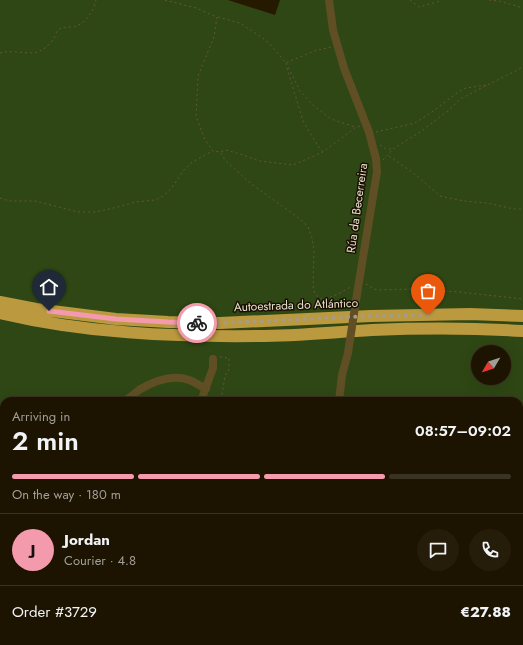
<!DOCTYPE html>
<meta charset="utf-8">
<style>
body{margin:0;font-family:Jost,sans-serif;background:#251c0a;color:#f1f3f6;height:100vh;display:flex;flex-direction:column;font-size:15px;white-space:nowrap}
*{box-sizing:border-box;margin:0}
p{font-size:13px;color:#a09e99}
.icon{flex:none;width:22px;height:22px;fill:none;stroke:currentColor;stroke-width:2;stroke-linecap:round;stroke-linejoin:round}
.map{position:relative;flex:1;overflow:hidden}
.panel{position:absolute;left:0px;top:397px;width:523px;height:248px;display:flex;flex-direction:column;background:#1c1300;border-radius:12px 12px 0 0;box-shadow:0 4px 16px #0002,0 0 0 1px #3a3222}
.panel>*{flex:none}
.needle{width:26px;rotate:231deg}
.fabs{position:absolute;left:471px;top:345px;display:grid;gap:8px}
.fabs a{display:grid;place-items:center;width:40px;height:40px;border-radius:50%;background:#1c1300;box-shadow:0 4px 16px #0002,0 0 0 1px #3a3222;font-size:20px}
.pin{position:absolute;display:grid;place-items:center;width:34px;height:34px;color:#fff;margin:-41px -17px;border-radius:50% 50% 50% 0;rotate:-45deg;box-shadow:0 0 4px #0007}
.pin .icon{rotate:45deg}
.courier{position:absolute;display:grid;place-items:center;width:40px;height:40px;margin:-20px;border:3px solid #f39aac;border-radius:50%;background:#fff;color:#222;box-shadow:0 1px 5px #0007}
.head em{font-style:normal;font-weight:600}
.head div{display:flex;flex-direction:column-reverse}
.head{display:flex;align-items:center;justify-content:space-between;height:68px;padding:0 12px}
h1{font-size:26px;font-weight:600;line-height:30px}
.bar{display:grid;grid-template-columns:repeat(4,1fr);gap:6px 4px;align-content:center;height:48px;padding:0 12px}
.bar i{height:5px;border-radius:3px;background:#3a3222}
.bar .current{background:#f39aac}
.bar p{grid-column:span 4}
.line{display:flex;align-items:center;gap:10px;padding:0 12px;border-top:1px solid #3a3222}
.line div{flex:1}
.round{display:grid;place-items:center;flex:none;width:42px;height:42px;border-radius:21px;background:#251c0a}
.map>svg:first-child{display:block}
</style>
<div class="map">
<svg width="523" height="645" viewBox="0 0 523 645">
<rect width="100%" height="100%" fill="#251900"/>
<path fill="#2f4714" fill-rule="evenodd" d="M0,0h228l47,15 5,-15h243v645h-196v-4h192v-240h-515v69l-4,4zM478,352h26v26h-26z"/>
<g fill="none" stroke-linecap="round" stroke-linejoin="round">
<path stroke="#61563f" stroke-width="1" stroke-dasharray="2 3" stroke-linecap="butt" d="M165,0l31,8 21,9 -3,20 -16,39 -2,40 9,24 8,11 7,1 6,-2 17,5 17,6 33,4 30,-13 33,-25 4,-1
M410,0l9,7 18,-5 4,-2
M489,0l10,1 24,7
M218,17l22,6 21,14 8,6 17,20 28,-12 17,-4
M0,53c13,-4 30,3 40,-2 5,-2 11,-8 14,-13 1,-2 2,-6 4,-8 4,-4 13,-2 18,-4 10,-3 18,-16 20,-26
M286,63l14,28 13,14 18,14 24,8
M287,68l16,53 15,25 5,6
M376,132l39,-9 17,-11 25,-19 9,-5 21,-3
M380,145l6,4h6
M221,153l4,7 25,23 50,36 8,8 4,11 2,12 -1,36 2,8 6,5c12,-1 21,-7 31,-13
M389,156l27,19 24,21 24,5 23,2 27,6h9
M383,160l10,-11 30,-19 26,-20 11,-11 63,-32
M0,198l9,3h26l43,11h17l23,-5 17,-5 20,-2 8,-4 8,-7 13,-19 7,-7 21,-12
M366,284l8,5 5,1 36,-1 44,3 64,7
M220,357l9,1v11l-4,7 -4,25
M0,412l4,3"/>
<path stroke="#604f24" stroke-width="8" d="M329,0l4,30 11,38 25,64 7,27 1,13 -20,122
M124,401c6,-3 10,-7 15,-11 15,-9 33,-16 50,-10 6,2 11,6 17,9
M201,401l12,-33v-9
M339,401l3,-26 6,-22
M519,563l4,-3
M0,566h4
M350,641l1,4
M211,645l5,-4
M476,645l3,-4"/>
<path stroke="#bb993f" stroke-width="12" d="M0,302l36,7 80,10 52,3 52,1 151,-7 99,-2 53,2
M0,313c84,20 172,24 258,23 38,0 76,-4 114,-6 51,-2 101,-2 151,1"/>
<path stroke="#604f24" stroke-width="8" d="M348,353l9,-59"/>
</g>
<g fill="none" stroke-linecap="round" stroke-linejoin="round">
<path stroke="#a49c87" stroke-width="4" stroke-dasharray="0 7.2" d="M197,323h23l151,-7 57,-1"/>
<path stroke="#f39aac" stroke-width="5" d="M49,311l67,8 52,3 29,1"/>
</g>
<g text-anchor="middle" stroke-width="3" stroke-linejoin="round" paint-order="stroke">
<g font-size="12" fill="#e9e2d0" stroke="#191000">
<text transform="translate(357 208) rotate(-82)" y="4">Rúa da Becerreira</text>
<text transform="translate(296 305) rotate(-2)" y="4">Autoestrada do Atlántico</text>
</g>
</g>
</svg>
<div class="fabs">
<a><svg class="needle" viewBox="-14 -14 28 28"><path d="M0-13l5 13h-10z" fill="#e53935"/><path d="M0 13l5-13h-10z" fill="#a09e99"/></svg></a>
</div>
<div class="pin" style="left:428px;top:315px;background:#ea580c"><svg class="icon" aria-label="bag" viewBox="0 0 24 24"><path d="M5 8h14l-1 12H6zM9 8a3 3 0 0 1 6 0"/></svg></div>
<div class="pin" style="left:49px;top:311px;background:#1f2937"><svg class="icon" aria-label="home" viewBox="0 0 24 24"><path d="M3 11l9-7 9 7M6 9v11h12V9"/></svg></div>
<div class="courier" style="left:197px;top:323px"><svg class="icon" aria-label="bike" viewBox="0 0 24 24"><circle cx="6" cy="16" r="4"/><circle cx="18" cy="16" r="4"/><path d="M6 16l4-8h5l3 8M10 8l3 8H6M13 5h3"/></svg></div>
<section class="panel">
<div class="head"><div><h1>2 min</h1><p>Arriving in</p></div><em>08:57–09:02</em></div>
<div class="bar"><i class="current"></i><i class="current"></i><i class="current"></i><i></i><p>On the way · 180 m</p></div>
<div class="line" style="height:72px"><b class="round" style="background:#f39aac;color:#111">J</b><div><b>Jordan</b><p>Courier · 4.8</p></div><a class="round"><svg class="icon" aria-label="chat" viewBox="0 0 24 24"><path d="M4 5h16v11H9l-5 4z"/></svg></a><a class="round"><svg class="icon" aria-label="phone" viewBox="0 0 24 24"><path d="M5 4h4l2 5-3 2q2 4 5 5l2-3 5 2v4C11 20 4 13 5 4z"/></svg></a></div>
<div class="line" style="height:52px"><div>Order #3729</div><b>€27.88</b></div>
</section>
</div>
